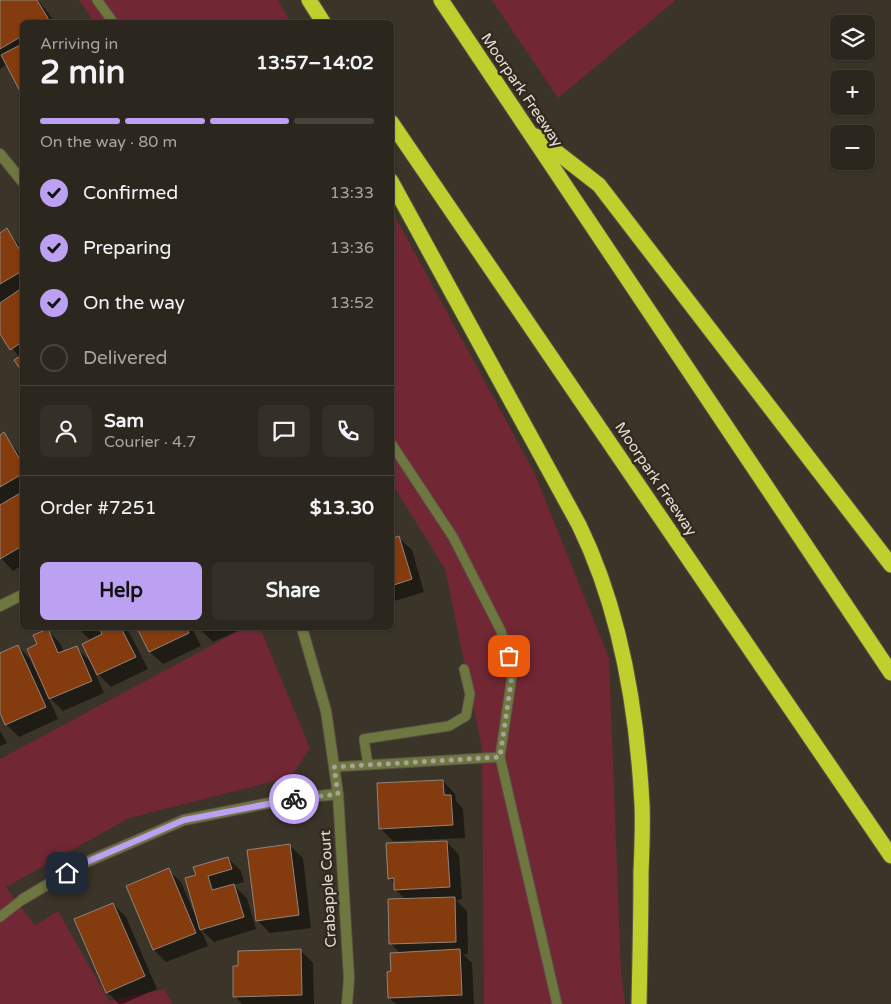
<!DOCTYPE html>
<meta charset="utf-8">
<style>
body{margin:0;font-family:"Varela Round",sans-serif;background:#342f27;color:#f1f3f6;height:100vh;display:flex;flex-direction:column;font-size:19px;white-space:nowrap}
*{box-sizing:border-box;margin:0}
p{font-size:16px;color:#a6a5a4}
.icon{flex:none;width:28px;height:28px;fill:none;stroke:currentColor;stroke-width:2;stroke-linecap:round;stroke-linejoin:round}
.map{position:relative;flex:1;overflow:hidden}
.details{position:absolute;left:20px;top:20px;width:374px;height:610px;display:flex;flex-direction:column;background:#2c271e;border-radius:8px;box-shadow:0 1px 4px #0004,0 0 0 1px #48443c}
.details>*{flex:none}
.controls{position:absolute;left:830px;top:15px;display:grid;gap:10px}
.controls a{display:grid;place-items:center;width:45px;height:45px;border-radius:8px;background:#2c271e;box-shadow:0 1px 4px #0004,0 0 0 1px #48443c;font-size:25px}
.pin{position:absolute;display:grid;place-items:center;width:42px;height:42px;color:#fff;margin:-21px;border-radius:10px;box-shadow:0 2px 8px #0006}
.courier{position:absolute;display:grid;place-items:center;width:50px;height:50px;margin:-25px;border:4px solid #bca0f2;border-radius:50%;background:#fff;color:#222;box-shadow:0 1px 6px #0007}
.overview em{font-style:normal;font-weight:700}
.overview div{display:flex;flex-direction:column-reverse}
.overview{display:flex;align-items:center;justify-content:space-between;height:85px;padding:0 20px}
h1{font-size:32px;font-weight:700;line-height:38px}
.bar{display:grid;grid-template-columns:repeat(4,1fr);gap:8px 5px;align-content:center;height:60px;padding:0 20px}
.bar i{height:6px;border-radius:4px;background:#48443c}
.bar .active{background:#bca0f2}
.bar p{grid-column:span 4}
.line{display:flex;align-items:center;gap:12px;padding:0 20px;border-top:1px solid #48443c}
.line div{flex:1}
.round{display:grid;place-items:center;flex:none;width:52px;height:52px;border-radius:8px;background:#342f27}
ol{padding:0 20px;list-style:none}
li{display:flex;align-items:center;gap:15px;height:55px}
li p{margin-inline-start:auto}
li .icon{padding:5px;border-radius:50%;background:#bca0f2;color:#111;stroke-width:4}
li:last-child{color:#a6a5a4}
li i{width:28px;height:28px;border:2px solid #48443c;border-radius:50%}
.action{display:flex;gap:10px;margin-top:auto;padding:10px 20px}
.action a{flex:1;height:58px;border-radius:8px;background:#bca0f2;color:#111;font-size:20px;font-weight:700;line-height:58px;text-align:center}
.action a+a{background:#342f27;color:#f1f3f6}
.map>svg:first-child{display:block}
</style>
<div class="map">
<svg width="891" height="1004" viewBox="0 0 891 1004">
<rect width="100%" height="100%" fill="#3b3428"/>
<path fill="#722735" d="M79,0h199l12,22h-196z
M492,0h184l-118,98z
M391,209l143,263 75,186 12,315 4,31h-141l-2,-255 -37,-180 -54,-87z
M244,628h16l50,120 -19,29 -162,41 -123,69 29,39 23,-15 51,90 55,-12 9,15h-173v-245z"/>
<path fill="#0007" d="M0,0h38l17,22h-33v70l-15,-28 -7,5z
M7,230l15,18v122l-6,-10 4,-2 -20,-26v-98z
M3,434l19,23v108l-9,6 -13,-14v-121z
M399,538l13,12 12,42 -33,10v-62z
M78,628h49l21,41 -37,18 -17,-17 10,23 -41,18 -16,-16 11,24 -39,18 -13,-13 -6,-14v-56l18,-8 12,13 5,11 2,-1 2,-24 9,-14 12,12 4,9 12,-5 16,16 -1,-22z
M138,628h54l9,18 -38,18 -13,-12z
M199,628h45l-31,14z
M0,731l7,12 -7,3z
M443,781l12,13 1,7 7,8 2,29 -72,3 -13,-13z
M447,842l12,13 3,44 -6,1 11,11 1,43h-5l9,9 2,41h-78l-7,-6 4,-26 7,-19 -9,-9 15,-44 -11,-11v-5l-6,-6z
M290,846l13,12 8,70 -41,5 -13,-13z
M228,858l13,13 3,11 -11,3 14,13 9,31 -42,13 -14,-14 8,18 -42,16 -12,-12 14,-80 13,12 16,38v-44z
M113,904l13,13 31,72 -35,15h-3l-12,-12z
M300,950l13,13 1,41h-72l-7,-8 5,-29z"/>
<path fill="#843b0d" stroke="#93837b" d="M0,0h37l12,20 -3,2h-24v14l-22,13z
M22,44v51l-21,-40z
M7,228l15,26v17l-22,13v-51z
M22,288v54l-12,8 -10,-16v-31z
M22,355v17l-8,-12z
M4,432l18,31v11l-22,13v-52z
M22,492v54l-22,13v-54z
M399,536l13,43 -21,7v-47z
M99,628h22l15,29 -39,18 -15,-31 20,-10z
M137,628h49l3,5 -40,19z
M48,629l10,24 19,-7 15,35 -43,18 -22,-50 10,-5 -4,-9z
M18,645l28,62 -41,18 -5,-12v-60z
M443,780l1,15h7l2,30 -74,4 -2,-46z
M447,841l3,46 -56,3v-12l-6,1 -2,-36z
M290,844l9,71 -43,6 -9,-71z
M228,857l4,12 -24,7 4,14 22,-6 10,33 -44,13 -15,-52 11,-3 -3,-8z
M169,868l27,65 -43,17 -27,-64z
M455,897l1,45 -67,2 -1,-45z
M113,903l32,73 -39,17 -32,-74z
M301,949l1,46 -69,2v-31h5v-15z
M460,949l2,46 -74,3 -1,-26 4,-1 -1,-18z"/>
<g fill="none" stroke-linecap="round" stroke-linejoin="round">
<g stroke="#595347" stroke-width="11">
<path id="lane" d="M97,0l16,22
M500,757l57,247
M368,765l-4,-26 85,-13 17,-10 4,-22 -6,-25
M334,767l166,-10 13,-88 -12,-38 -48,-94 -62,-94
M0,917l23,-18"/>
</g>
<g stroke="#595347" stroke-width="12">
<path id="street" d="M0,154l22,27
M0,606l22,-11
M302,628l24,83 12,83 11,184 -2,26
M23,899l59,-35 102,-44 105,-21 49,-5"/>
</g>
<g stroke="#595347" stroke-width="17">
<path id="highway" d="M309,0l14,22
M441,0l450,673
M391,122l500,734
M536,136l63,49 292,380
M391,181l188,344c42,86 58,184 63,279 1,22 0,45 -1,68 0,44 -1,88 -2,132"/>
</g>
<use href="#lane" stroke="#6f7740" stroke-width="9"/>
<use href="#street" stroke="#6f7740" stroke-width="10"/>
<use href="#highway" stroke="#bfd02e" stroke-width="15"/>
</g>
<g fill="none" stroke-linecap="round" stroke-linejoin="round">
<path stroke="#a8a299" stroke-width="5" stroke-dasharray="0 9" d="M294,799l44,-5 -4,-27 166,-10 13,-88 -4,-13"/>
<path stroke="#bca0f2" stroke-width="6" d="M67,873l15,-9 102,-44 110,-21"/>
</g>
<g text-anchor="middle" stroke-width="5" stroke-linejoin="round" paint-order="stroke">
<g font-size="15" fill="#e2ded6" stroke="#312a1e">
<text transform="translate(522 90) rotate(56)" y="5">Moorpark Freeway</text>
<text transform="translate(656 479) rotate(56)" y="5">Moorpark Freeway</text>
<text transform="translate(328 889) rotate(-93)" y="5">Crabapple Court</text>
</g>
</g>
</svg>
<div class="controls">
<a><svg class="icon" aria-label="layers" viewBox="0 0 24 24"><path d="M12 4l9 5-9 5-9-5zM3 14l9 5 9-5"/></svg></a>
<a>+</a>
<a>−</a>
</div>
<div class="pin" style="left:509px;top:656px;background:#ea580c"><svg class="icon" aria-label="bag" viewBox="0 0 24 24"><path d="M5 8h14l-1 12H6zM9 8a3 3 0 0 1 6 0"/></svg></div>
<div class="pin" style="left:67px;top:873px;background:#1f2937"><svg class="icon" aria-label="home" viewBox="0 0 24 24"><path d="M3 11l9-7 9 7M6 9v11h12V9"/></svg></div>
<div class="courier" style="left:294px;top:799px"><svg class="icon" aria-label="bike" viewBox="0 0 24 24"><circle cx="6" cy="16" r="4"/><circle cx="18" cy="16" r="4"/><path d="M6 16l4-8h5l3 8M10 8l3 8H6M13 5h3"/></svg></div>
<section class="details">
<div class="overview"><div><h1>2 min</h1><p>Arriving in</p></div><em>13:57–14:02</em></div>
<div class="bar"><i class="active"></i><i class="active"></i><i class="active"></i><i></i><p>On the way · 80 m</p></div>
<ol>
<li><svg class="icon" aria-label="check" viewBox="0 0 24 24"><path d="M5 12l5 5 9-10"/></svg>Confirmed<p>13:33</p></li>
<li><svg class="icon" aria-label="check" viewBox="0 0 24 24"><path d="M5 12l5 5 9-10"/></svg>Preparing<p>13:36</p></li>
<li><svg class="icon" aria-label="check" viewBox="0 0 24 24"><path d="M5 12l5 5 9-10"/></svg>On the way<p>13:52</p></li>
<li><i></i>Delivered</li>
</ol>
<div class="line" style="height:90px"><a class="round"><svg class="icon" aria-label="person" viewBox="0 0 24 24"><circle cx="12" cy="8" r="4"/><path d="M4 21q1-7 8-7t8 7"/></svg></a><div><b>Sam</b><p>Courier · 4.7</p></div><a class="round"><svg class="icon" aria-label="chat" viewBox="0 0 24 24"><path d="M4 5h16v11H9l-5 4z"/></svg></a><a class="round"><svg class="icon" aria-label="phone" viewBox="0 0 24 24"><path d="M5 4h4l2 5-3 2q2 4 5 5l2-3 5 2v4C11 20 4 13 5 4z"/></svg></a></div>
<div class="line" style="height:65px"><div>Order #7251</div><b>$13.30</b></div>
<div class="action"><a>Help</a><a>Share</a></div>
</section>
</div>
